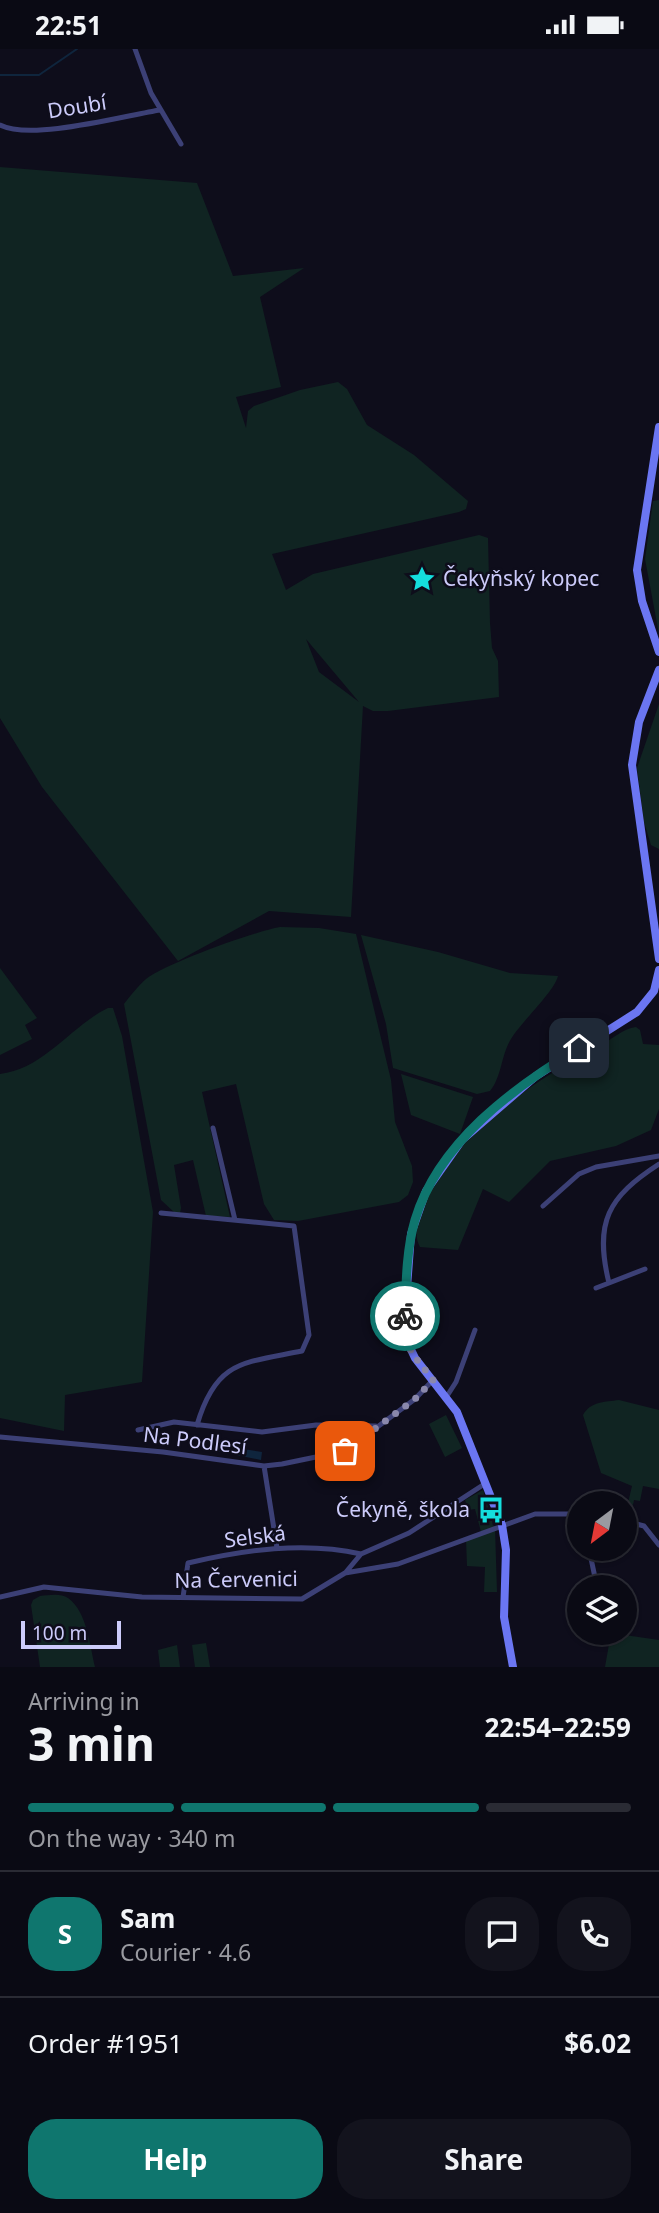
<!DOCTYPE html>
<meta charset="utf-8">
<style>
body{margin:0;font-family:"Noto Sans",sans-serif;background:#13131d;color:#f1f3f6;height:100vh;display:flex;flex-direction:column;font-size:26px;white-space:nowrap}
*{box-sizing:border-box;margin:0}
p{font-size:23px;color:#999aa0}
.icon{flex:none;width:38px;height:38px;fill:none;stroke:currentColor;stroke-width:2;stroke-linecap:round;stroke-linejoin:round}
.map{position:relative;height:1618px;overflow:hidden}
.details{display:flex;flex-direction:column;background:#0a0a14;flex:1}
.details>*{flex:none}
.needle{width:46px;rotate:212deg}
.fabs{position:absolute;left:567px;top:1442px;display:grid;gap:14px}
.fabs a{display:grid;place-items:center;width:70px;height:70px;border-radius:50%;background:#0a0a14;box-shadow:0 2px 5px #0004,0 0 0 2px #2a2b34;font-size:35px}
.scale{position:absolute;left:21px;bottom:18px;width:100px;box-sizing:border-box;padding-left:7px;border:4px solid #cccbfa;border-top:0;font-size:19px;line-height:24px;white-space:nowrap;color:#cccbfa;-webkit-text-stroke:5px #0e0d1b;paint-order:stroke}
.pin{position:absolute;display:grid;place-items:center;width:60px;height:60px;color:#fff;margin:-30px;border-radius:14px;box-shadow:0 4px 10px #0006}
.courier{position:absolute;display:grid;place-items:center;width:70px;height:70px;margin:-35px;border:5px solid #0f766e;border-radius:50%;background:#fff;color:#222;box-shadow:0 2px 9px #0007}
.head em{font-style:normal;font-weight:700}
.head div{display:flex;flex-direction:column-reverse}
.head{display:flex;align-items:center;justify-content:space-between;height:119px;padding:0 28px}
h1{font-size:46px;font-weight:700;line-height:52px}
.bar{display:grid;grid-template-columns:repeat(4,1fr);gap:10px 7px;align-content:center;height:84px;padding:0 28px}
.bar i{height:9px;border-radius:5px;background:#2a2b34}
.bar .current{background:#0f766e}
.bar p{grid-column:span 4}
.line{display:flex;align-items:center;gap:18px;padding:0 28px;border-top:2px solid #2a2b34}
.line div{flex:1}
.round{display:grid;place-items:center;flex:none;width:74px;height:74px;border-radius:28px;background:#13131d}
.action{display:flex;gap:14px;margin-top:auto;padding:14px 28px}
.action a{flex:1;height:80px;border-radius:28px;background:#0f766e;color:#fff;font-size:28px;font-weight:700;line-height:80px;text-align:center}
.action a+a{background:#13131d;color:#f1f3f6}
.status{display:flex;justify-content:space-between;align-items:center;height:49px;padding:0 35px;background:#0a0a14;direction:ltr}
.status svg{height:19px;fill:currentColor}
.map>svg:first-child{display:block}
</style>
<div class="status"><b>22:51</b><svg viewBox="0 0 49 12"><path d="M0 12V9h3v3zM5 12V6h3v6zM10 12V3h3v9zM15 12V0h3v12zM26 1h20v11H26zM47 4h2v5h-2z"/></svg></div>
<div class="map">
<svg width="659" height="1618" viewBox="0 0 659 1618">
<rect width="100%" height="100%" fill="#0e0d1b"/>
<path fill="#102422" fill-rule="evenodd" d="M0,118l197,16 36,93 71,-8 -44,29 21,90 -45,10 10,31 2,-17 6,-5 46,-16 38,-8 9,7 20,36 47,30 54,46 -2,8 -7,3 -187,42 14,36 27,-16 166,-39 9,3 2,85 2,25 6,13 1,36 -111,14h-15l-10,-5 -12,211 -82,-6 -91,50 -136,-174 -42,-69zM306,590l53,63 -40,-30z
M659,451v134l-14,-75 8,-58z
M659,655v145l-8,-4 -7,-23 -7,-54z
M280,878l39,1 37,6 35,146 4,42 17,44 1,16 -5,13 -9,7 -101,19 -24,-1 -10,-16 -28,-120 -34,8 28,125 -24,-1 -13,-56 -19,5 7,43 -1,5h-5l-14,-13 -37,-196c6,-8 14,-18 22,-25 21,-16 107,-47 134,-52z
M361,886l77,17 72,21 48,3c-4,16 -36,45 -47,63 -10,16 -9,37 -21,52l-13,3 -84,-26 -7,-44z
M0,919l37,50 -12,7 7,14 -32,16z
M108,959h5l9,28 31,176 -11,170 -77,13 -1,36 -64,-13v-344c44,-5 72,-49 108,-66z
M636,978l4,3 3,14 16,1v64l-8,21 -35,16 -66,15 -41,41 -26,-13 -25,61 -38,-3c-8,-14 0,-32 6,-46 33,-70 105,-119 172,-154 12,-6 25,-19 38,-20z
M401,1025l72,23 -13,37 -49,-19z
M619,1351l40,10v79l-16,-3 -3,15 -6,-1 -1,5 -5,-2 4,-17 -31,-13 -18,-58c8,-14 22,-13 36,-15z
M446,1366l16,33 -17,9 -16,-33z
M483,1441l11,37 -13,5 -6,-23 -7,1 -3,-10z
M495,1479l2,64h-13l1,-25 -18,-1 -1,-27z
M40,1547c9,-1 21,-3 28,2 19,13 22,49 27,69h-55l-9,-62 2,-5z
M611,1584l48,7v27h-54z
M206,1594l4,24h-15l-3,-22z
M177,1596l3,22h-20l-2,-17z"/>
<path fill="#0f253d" d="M211,1395l51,8 -1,8 -50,-10z"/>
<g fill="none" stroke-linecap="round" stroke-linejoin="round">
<path stroke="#0f253d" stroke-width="2" d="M0,26h39l38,-26"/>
<path stroke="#3c4076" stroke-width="5" d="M135,0l16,44 30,51
M0,76c31,16 123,-9 160,-15
M213,1079l22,92
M543,1157l36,-32 17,-7 63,-11
M161,1164l133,13 15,109 -7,16c-59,12 -86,9 -105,74
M645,1220l-36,14c-15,-61 -1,-86 50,-119
M596,1239l13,-5
M447,1347l9,-14 19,-52
M138,1381l36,-8 88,10 54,-7 60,1
M0,1388l163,15 101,14 18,-2 63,-13 70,-52 18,-19
M264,1417l13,82
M625,1472l19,5 15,19
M589,1500l8,38
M346,1523l15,-18 48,-21 77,-50
M0,1548l44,-10 98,10 160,2 43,-26 53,-9 137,-50h44
M183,1548l5,-34c56,-13 116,-22 173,-9"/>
<path stroke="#6b76f2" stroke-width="8" d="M659,378l-22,143 5,31 17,51
M659,621l-20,52 -7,43 27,194
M513,1618l-9,-50 2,-67 -4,-25 -45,-113 -42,-54 -9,-19 -1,-25 6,-80 15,-43 36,-51 74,-64 101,-64 17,-21 5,-21"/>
</g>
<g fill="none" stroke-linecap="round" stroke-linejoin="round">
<path stroke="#8a88ac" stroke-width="7" stroke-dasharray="0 12.6" d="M345,1402l70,-52 18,-19 -22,-28 -6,-36"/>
<path stroke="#0f766e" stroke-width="9" d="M405,1267c1,-31 1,-65 10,-96 23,-77 98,-132 164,-172"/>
</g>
<defs>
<g id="sight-bare" transform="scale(2.1)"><path d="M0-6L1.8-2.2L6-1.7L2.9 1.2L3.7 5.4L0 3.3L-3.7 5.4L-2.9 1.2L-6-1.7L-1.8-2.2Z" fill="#14dedd" stroke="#0e0d1b" stroke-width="2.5" paint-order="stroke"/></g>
<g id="bus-bare" transform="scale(2.1)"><path d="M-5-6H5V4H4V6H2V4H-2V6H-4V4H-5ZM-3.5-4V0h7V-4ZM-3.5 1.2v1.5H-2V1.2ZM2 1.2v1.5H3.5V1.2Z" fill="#14dedd" stroke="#0e0d1b" stroke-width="2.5" paint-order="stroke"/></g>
</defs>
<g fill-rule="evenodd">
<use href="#sight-bare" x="422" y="530"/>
<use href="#bus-bare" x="491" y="1461"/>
</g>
<g text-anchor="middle" stroke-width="5" stroke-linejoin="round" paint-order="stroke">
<g font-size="21" fill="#cccbfa" stroke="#0e0d1b">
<text transform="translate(77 58) rotate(-9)" y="7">Doubí</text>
<text transform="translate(195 1392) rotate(7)" y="7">Na Podlesí</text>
<text transform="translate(255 1488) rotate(-7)" y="7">Selská</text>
<text transform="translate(236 1531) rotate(-1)" y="7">Na Červenici</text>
</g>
<g font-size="21" fill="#cccbfa" stroke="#0e0d1b" text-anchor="start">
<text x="443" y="537">Čekyňský kopec</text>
<text x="470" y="1468" text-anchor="end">Čekyně, škola</text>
</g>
</g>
</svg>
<div class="fabs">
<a><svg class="needle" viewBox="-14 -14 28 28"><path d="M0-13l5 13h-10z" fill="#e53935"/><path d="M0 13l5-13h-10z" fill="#999aa0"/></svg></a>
<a><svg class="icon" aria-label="layers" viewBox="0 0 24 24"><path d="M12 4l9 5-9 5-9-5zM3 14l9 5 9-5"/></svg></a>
</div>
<div class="scale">100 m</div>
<div class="pin" style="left:345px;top:1402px;background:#ea580c"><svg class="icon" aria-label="bag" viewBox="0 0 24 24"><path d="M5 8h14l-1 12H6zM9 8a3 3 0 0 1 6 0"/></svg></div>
<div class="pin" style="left:579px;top:999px;background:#1f2937"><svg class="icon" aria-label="home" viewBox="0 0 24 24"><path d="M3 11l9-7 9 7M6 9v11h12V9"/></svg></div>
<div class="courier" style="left:405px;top:1267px"><svg class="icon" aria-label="bike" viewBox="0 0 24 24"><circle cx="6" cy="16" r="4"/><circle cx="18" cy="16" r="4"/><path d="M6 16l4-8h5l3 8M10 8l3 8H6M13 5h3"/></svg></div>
</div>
<section class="details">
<div class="head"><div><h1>3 min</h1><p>Arriving in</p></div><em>22:54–22:59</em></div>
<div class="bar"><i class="current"></i><i class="current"></i><i class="current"></i><i></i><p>On the way · 340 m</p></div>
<div class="line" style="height:126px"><b class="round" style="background:#0f766e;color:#fff">S</b><div><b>Sam</b><p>Courier · 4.6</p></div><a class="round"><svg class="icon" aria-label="chat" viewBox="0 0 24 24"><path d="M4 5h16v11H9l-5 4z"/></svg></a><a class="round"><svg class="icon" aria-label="phone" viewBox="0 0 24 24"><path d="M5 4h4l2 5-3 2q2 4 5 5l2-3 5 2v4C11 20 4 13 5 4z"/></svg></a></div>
<div class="line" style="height:91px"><div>Order #1951</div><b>$6.02</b></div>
<div class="action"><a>Help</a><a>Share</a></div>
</section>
